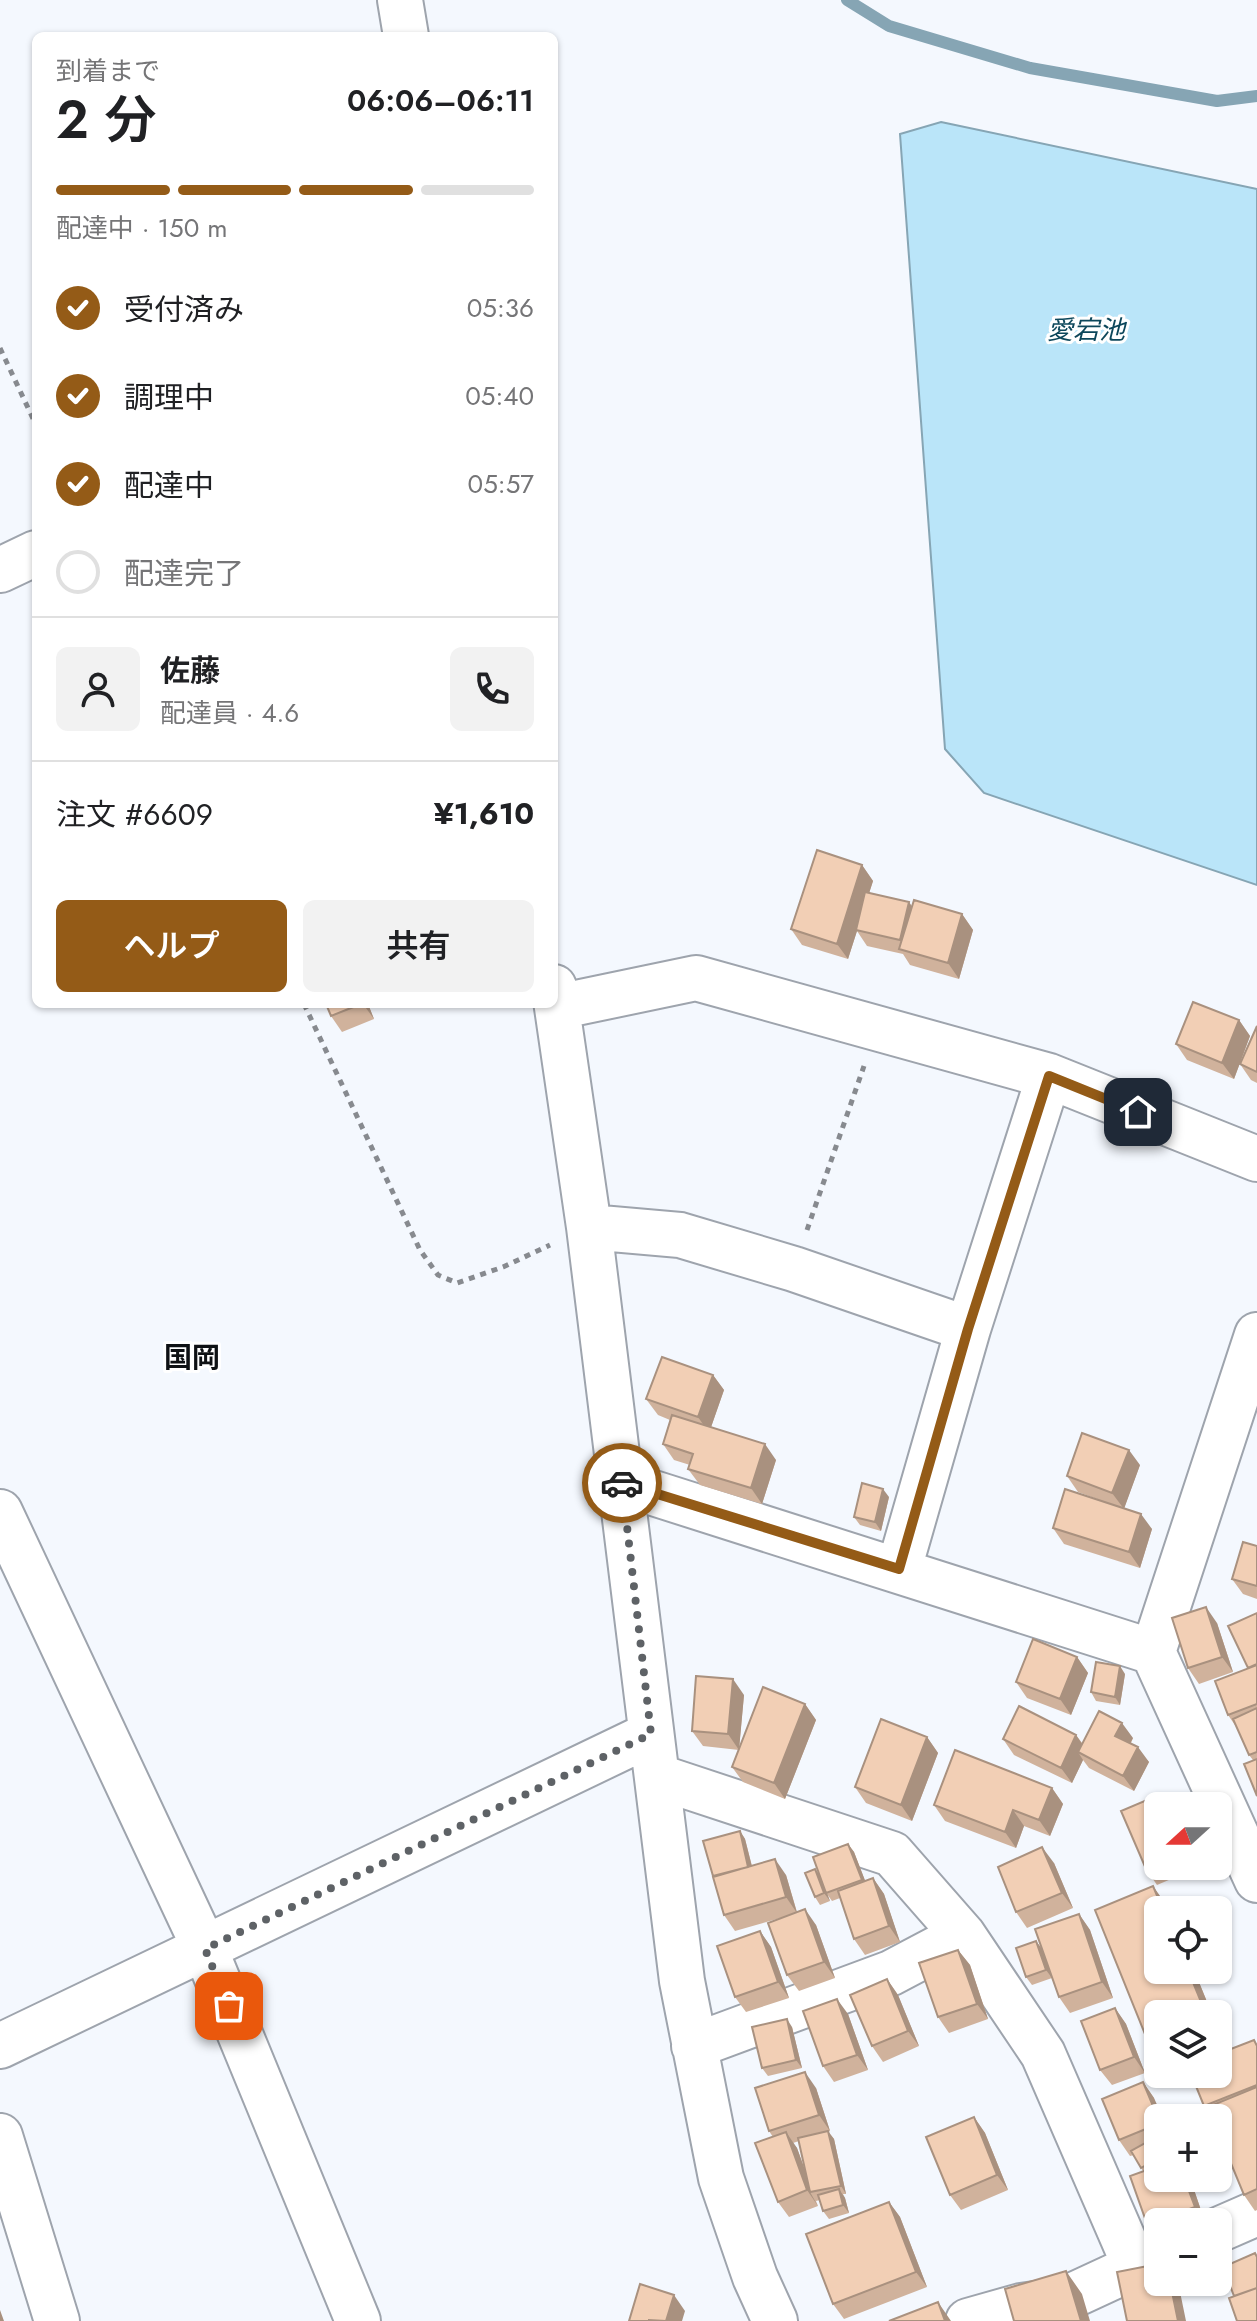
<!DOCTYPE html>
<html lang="ja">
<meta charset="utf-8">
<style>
body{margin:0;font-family:Jost,"Noto Sans JP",sans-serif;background:#f2f2f2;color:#202124;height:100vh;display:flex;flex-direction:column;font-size:30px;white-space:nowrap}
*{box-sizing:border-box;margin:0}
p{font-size:26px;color:#757577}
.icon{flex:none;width:44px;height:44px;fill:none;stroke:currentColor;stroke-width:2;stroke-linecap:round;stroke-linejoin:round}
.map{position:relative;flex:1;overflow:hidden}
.details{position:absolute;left:32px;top:32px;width:526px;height:976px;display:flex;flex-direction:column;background:#fff;border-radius:12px;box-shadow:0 2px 6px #0004}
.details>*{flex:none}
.needle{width:52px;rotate:249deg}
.fabs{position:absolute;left:1144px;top:1792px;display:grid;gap:16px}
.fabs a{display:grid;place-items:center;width:88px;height:88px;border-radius:12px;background:#fff;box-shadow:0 2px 6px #0004;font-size:40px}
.pin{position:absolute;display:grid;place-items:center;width:68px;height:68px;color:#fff;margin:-34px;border-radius:16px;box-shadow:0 4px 12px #0006}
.courier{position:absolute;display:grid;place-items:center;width:80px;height:80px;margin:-40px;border:6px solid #945b17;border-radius:50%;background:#fff;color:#222;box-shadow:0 2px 10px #0007}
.head em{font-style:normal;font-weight:600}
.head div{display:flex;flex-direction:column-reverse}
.head{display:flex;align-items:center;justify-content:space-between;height:136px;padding:0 24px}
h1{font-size:52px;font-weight:600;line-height:60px}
.bar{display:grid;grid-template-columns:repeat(4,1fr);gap:12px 8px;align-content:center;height:96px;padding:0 24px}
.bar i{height:10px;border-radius:6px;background:#e0e0e0}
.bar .on{background:#945b17}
.bar p{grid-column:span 4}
.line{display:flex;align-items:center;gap:20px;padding:0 24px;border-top:2px solid #e0e0e0}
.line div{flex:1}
.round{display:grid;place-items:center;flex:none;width:84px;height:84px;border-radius:12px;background:#f2f2f2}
ol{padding:0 24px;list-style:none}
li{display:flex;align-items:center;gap:24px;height:88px}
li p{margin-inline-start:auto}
li .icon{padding:8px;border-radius:50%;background:#945b17;color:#fff;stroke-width:4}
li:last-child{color:#757577}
li i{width:44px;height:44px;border:4px solid #e0e0e0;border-radius:50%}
.cta{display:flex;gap:16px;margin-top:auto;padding:16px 24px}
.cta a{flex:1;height:92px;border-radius:12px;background:#945b17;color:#fff;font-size:32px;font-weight:600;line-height:92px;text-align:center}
.cta a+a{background:#f2f2f2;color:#202124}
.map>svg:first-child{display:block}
</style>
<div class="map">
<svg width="1257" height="2321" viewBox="0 0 1257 2321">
<rect width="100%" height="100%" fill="#f4f8fe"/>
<path fill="#bae5f9" stroke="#86a5b4" stroke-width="2" d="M941,122l316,67v696l-273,-92 -39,-44 -45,-615z"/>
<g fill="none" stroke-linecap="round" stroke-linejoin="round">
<path stroke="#86a5b4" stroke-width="12" d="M847,0l42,26 141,42 187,33 40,-5"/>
<g stroke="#9ea4ad" stroke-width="48">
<path id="minor" d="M400,0l6,36
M0,570l36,-17
M554,987l35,240 93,754 39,197 34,99 20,44
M557,1007l139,-29 353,98 208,83
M589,1227l91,8 114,34 174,60
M1257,1335l-104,317 104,228
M622,1483l531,169
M0,1512l205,437 153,372
M899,1569l69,-240 81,-253
M659,1777l233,77 71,81 80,119 92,212
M0,2046l651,-312
M694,2046l197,-73 72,-38
M0,2136l57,185
M1218,2230l39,-17
M968,2321l53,-15 42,-6 95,-44"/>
</g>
<path stroke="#878a8f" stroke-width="5" stroke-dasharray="6 6" stroke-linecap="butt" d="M0,348l36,77
M304,1004l116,246 18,25 19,8 46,-16 47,-22
M807,1230l57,-164"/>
<use href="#minor" stroke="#fff" stroke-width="44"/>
</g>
<path fill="#d0b29c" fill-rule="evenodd" d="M862,865l11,16 -4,12 43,14 50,7 11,16 -14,49 -49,-14 -7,-11 -36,-8 -10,-15 -9,28 -46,-14 -11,-16z
M326,1004h42l6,15 -32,13 -11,-16z
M1239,1020l11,16 -16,43 -47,-19 -11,-16z
M1257,1026v57l-6,-3 -11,-16z
M713,1375l11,15 -13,37 65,33 -14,44 -62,-19 -12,-16 2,-4 -16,-5 -11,-16 7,-24 -12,-5 -12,-16z
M1140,1465l-16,43 28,21 -12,39 -76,-24 -11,-16 44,-29 -19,-7 -11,-16z
M889,1497l-8,34 -21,-6 -6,-8z
M1257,1546v53l-14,-5 -11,-15z
M1257,1613v183l-4,-36 -4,-5 -12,-27 -9,-13 20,-47z
M1217,1623l16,49 -34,12 -11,-16z
M1077,1657l11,16 -17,42 -44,-17 -11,-16z
M1125,1674l-5,31 -24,-4 -5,-9z
M744,1695l-5,53 66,-44 11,16 -31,79 -42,-17 -11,-15 7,-17 -36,-4 -11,-15z
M1076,1735l6,8 51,-5 -2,5 18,19 -15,29 -45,-23 -6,-8 -11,23 -58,-28 -11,-16z
M927,1737l11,16 -26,68 -46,-18 -11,-16z
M1052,1788l11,16 -13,32 -26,-10 -8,22 -71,-27 -11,-16z
M1158,1806v60h38l1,2 -40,17 -11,-16z
M740,1831l5,8 7,27 34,9 11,37 19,13 19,53 -36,13 -12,-16 -3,-58 -49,14 -11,-16z
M848,1844l6,8 11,29 8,-3 11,16 16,48 -35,13 -11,-16 -14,-41 -8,3 -5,-7 3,7 -10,4 -5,-8v-28l6,8z
M1054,1863l19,45 -46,20 -11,-16z
M1079,1914l11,16 23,68 -43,15 -11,-16z
M760,1931l11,16 18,51 -43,14 -11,-15z
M1036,1941l6,8 10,29 -20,7 -6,-8z
M958,1950l12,15 18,54 -39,14 -11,-16z
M1158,1970h36l18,44h-54v44l-7,-9z
M887,1979l11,16 21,51 -36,16 -11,-16z
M1115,2008l11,16 19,49 -33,12 -12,-15z
M848,2014l20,56 -34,12 -11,-16z
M792,2027l10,41 -34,8 -6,-8z
M1218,2028l8,19 -8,4z
M1257,2043v167l-2,1 -11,-16 -26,-77h-6l-8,-12z
M1143,2082l11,16 4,20v60h32l15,44h-47v18l-11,-16 -4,-53 -9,-16 -4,1 -11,-16z
M816,2088l14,43 -2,1 6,7 12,55h-3l2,4 4,15 -20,6 -6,-8 -3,-11 -4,1 2,5 -29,11 -11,-15 -5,-65 -4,-6zM799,2141l7,32 -9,-25 -4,-5z
M974,2117l11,16 23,57 -47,20 -11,-15z
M889,2202l11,15 27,70 -83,32 -11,-15z"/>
<path fill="#a9917f" d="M862,865l11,16 -25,78 -11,-15z
M909,902l11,16 -12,34 -8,-12z
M962,914l11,16 -14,49 -11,-16z
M363,1004h5l6,15z
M1239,1020l11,16 -16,43 -12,-16z
M713,1375l11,15 -15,43 -11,-16z
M765,1444l11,16 -14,44 -11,-16z
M1129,1450l11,15 -16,44 -12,-16z
M883,1489l6,8 -8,34 -6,-9z
M1141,1514l11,15 -12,39 -11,-16z
M1206,1607l11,16 16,49 -11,-15z
M1077,1657l11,16 -17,42 -11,-16z
M1120,1666l5,8 -5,31 -5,-8z
M733,1679l11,16 -5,55 -11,-16z
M805,1704l11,16 -31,79 -11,-16z
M1122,1723l11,15 -7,13 -11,-15z
M1076,1735l11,16 -9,1 5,8 -11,23 -11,-15z
M927,1737l11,16 -26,68 -11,-16z
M1138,1747l11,15 -15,29 -11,-15z
M1052,1788l11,16 -13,32 -11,-16z
M1013,1810l11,16 -8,22 -11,-16z
M740,1831l5,8 9,36 -6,-8z
M848,1844l6,8 14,36 -6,-8z
M1042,1847l12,16 19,45 -11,-15z
M775,1859l11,16 11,38 -11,-16z
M815,1869l6,8 9,24 -6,-8z
M873,1878l11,16 16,48 -11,-16z
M1153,1886l17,24h-7z
M805,1909l11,16 19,53 -11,-16z
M1079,1914l11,16 23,68 -11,-16z
M760,1931l11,16 18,51 -11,-16z
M1036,1941l6,8 10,29 -6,-8z
M958,1950l12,15 18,54 -11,-15z
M1188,1970h6l18,44h-6z
M887,1979l11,16 21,51 -11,-15z
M837,1999l11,15 20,56 -11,-15z
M1115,2008l11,16 19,49 -11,-16z
M787,2019l5,8 10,41 -6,-8z
M1218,2028l8,19 -8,-11z
M805,2072l11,16 14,43 -11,-16z
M1143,2082l11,16 9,20h-5z
M974,2117l11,16 23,57 -11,-15z
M828,2131l6,8 12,55 -5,-8z
M786,2132l11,16 16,44h-3l8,14 -11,-16z
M1184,2178h6l15,44 -10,-15z
M839,2189l6,9 4,15 -6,-8z
M889,2202l11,15 27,70 -11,-15z
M1066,2271l16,23 8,27h-9z
M1170,2282h8l8,39h-8z
M674,2295l11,16 -3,10h-16z
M938,2302l13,19h-6z
M0,2310l4,11h-4z"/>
<path fill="#f2cfb5" stroke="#a9917f" stroke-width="2" d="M817,850l45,15 -25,79 -46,-15z
M865,892l44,10 -9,38 -44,-10z
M914,900l48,14 -14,49 -49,-14z
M1193,1002l46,18 -17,43 -46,-19z
M326,1004h35l-30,12z
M1257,1026v46l-17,-8z
M662,1357l51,18 -15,42 -52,-18z
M672,1415l93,29 -14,44 -63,-19 5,-15 -30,-10z
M1082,1433l47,17 -17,43 -45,-17z
M862,1483l21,6 -8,33 -21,-5z
M1065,1489l76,25 -12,38 -76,-24z
M1243,1542l14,4v40l-25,-7z
M1206,1607l16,50 -34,11 -16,-50z
M1257,1613v51l-9,4 -20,-42z
M1033,1639l44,18 -17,42 -44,-17z
M1096,1662l24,4 -5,31 -24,-5z
M1257,1665v39l-29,11 -13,-34z
M696,1676l37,3 -5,55 -36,-3z
M763,1687l42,17 -31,79 -42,-16z
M1019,1706l57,29 -15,33 -58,-29z
M1257,1708v44l-8,3 -16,-36z
M1099,1711l23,12 -7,13 23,11 -15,29 -45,-24z
M881,1719l46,18 -26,68 -46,-18z
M955,1750l97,38 -13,32 -26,-10 -8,22 -71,-27z
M1257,1759v37l-13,-32z
M1161,1794l5,12h-8v58l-12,5 -25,-58z
M740,1831l8,36 -35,9 -10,-35z
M848,1844l14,36 -36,13 -13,-36z
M1042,1847l20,46 -46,19 -18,-45z
M775,1859l11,38 -62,18 -11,-38z
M815,1869l9,24 -9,4 -10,-24z
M873,1878l16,48 -35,13 -16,-48z
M1153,1886l10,24h-5v60h30l18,44h-48v32l-7,3 -56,-139z
M805,1909l19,53 -37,13 -19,-52z
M1079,1914l23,68 -43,15 -24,-68z
M760,1931l18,51 -43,15 -18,-51z
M1036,1941l10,29 -20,7 -10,-29z
M958,1950l19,54 -39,13 -19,-54z
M887,1979l21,52 -36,15 -22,-51z
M837,1999l20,56 -34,11 -20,-55z
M1115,2008l19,49 -34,13 -19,-49z
M787,2019l9,41 -34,8 -10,-41z
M1254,2040l3,6v39l-53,21 -13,-32h27v-20z
M805,2072l14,43 -50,16 -14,-43z
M1143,2082l15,36v6l-39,16 -17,-41z
M1257,2087v102l-13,6 -26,-63v-14h-6l-4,-11z
M974,2117l23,58 -47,20 -24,-58z
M828,2131l13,55 -31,6 -12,-54z
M786,2132l21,58 -29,12 -23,-59z
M1158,2136v22l-17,10 -10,-17z
M1158,2166v12h26l11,29 -48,17 -17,-48z
M839,2189l4,16 -20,6 -5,-16z
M889,2202l27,70 -83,32 -27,-70z
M1255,2253l2,4v31l-23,8 -11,-29z
M1158,2264v18h12l8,39h-51l-10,-49z
M1066,2271l15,50h-67l-9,-32z
M640,2284l34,11 -8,26 -17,-1v1h-20z
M1257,2288v33h-20l-8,-23z
M938,2302l7,19h-56z"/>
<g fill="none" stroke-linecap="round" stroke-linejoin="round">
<path stroke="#5e6266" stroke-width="8" stroke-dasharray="0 14.4" d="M229,2006l-24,-57 446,-215 -29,-251"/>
<path stroke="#945b17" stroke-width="10" d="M622,1483l277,86 69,-240 81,-253 89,36"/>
</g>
<g text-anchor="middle" stroke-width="6" stroke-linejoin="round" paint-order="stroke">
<g font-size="26" font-style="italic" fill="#0d475b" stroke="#fff">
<text x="1086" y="339">愛宕池</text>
</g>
<g font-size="28" font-weight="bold" fill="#0e1114" stroke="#fff">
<text x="192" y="1367">国岡</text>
</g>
</g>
</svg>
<div class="fabs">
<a><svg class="needle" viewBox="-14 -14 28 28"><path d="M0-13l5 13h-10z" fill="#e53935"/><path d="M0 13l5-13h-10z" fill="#757577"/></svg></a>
<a><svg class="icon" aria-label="locate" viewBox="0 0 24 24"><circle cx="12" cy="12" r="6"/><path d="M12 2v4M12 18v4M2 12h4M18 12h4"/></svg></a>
<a><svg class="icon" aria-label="layers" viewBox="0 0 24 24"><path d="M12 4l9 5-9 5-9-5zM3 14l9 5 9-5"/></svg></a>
<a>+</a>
<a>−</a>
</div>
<div class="pin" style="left:229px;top:2006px;background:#ea580c"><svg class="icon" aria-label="bag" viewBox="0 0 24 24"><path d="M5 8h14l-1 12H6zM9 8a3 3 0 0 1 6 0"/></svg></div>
<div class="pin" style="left:1138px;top:1112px;background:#1f2937"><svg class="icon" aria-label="home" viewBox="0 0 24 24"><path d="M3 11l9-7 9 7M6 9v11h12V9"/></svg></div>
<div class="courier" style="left:622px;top:1483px"><svg class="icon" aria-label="car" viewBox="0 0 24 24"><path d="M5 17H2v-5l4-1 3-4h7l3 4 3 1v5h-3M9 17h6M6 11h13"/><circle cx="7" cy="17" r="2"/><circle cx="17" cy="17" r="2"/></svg></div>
<section class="details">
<div class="head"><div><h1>2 分</h1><p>到着まで</p></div><em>06:06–06:11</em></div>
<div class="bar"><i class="on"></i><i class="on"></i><i class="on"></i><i></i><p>配達中 · 150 m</p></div>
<ol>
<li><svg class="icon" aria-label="check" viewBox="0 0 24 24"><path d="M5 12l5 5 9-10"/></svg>受付済み<p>05:36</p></li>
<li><svg class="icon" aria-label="check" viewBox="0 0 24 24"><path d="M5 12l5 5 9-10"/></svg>調理中<p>05:40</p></li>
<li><svg class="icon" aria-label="check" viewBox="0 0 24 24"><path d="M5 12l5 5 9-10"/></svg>配達中<p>05:57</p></li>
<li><i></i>配達完了</li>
</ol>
<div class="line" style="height:144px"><a class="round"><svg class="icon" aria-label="person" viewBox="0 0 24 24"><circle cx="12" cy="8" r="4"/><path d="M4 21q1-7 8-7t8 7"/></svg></a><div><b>佐藤</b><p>配達員 · 4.6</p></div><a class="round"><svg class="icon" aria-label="phone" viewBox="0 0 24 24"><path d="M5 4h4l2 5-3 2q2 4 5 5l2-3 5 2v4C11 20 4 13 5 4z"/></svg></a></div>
<div class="line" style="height:104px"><div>注文 #6609</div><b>¥1,610</b></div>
<div class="cta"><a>ヘルプ</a><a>共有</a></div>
</section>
</div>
